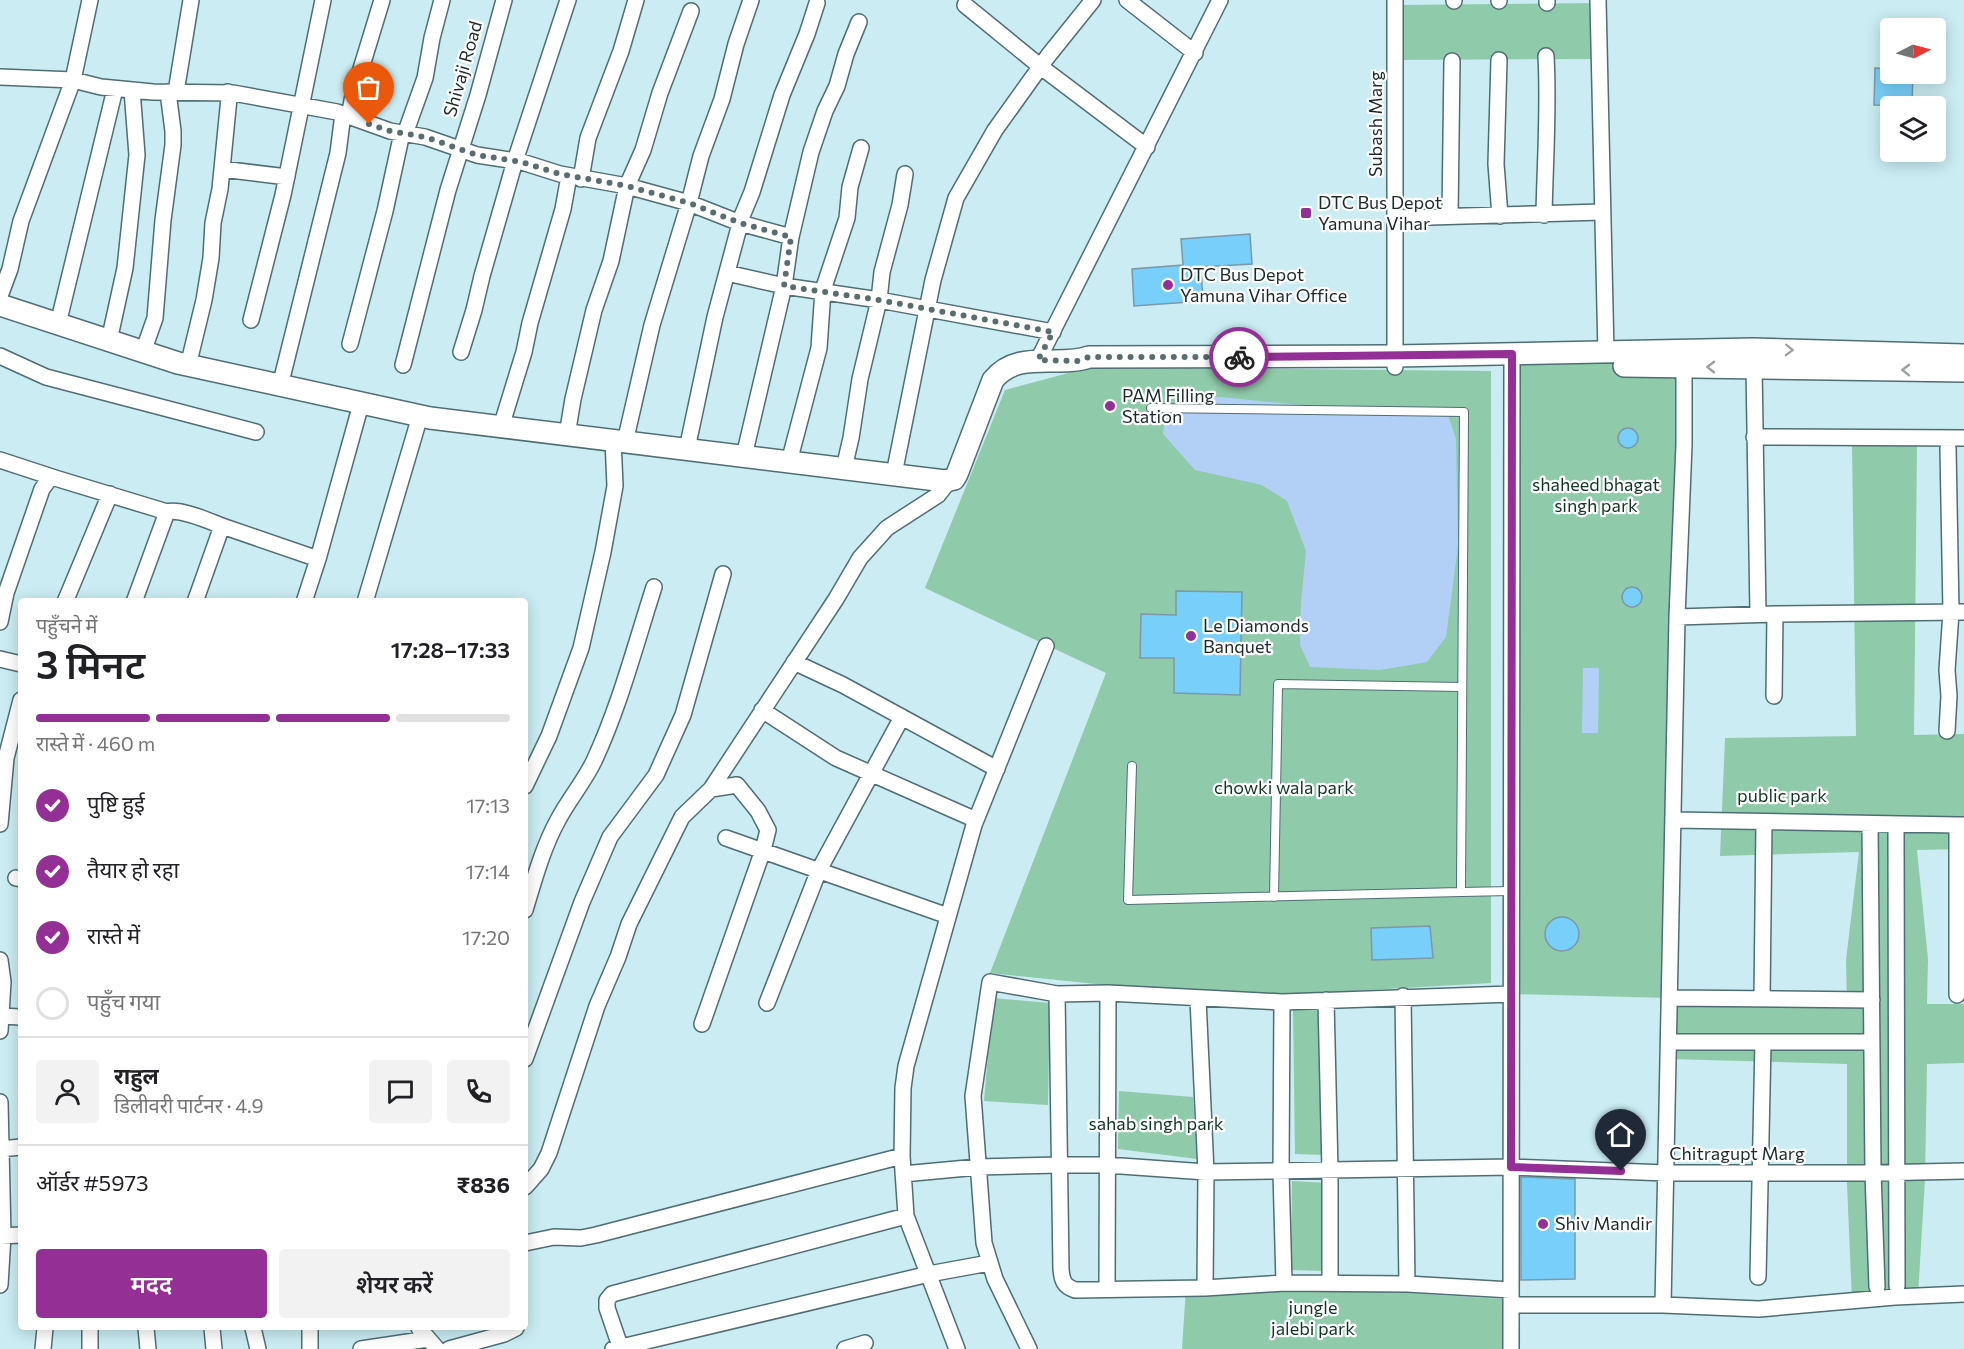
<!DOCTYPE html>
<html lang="hi">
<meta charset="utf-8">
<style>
body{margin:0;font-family:Commissioner,"Noto Sans Devanagari",sans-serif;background:#f2f2f2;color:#202124;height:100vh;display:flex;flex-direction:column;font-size:22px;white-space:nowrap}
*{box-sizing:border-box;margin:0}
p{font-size:20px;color:#757577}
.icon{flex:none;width:33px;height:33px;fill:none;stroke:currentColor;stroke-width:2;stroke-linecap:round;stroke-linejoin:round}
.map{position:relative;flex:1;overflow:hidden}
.panel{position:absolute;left:18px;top:598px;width:510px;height:732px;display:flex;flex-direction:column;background:#fff;border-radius:6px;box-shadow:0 3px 15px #0003}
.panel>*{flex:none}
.needle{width:39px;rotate:84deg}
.buttons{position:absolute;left:1880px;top:18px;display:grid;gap:12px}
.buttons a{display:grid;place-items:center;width:66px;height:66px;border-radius:6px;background:#fff;box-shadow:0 3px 15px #0003;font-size:30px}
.pin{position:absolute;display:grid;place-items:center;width:51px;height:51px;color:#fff;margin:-62px -26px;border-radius:50% 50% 50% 0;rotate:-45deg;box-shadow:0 0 6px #0007}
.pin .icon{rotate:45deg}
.courier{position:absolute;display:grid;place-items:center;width:60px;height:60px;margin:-30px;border:4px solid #942f95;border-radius:50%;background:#fff;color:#222;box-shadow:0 2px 8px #0007}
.summary em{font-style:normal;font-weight:600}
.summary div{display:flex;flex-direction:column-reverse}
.summary{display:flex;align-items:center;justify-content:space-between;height:102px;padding:0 18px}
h1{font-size:39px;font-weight:600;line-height:45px}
.bar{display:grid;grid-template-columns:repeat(4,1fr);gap:9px 6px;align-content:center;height:72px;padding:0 18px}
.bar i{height:8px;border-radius:4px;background:#e0e0e0}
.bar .on{background:#942f95}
.bar p{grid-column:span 4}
.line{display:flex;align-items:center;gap:15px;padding:0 18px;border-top:2px solid #e0e0e0}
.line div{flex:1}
.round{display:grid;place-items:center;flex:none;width:63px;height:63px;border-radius:6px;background:#f2f2f2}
ol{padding:0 18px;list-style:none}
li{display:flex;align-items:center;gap:18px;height:66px}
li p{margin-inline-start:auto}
li .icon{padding:6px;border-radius:50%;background:#942f95;color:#fff;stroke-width:4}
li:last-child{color:#757577}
li i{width:33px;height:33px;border:3px solid #e0e0e0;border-radius:50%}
.button{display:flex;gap:12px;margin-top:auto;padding:12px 18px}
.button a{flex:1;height:69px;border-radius:6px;background:#942f95;color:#fff;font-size:24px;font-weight:600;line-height:69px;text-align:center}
.button a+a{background:#f2f2f2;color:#202124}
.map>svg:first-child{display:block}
</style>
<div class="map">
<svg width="1964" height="1349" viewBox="0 0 1964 1349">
<rect width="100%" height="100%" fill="#caecf2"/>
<path fill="#8fcbaa" d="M1598,3l2,56 -205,1v-55z
M1682,351l-12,647 177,7 -1,-45 13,-108 -139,4 5,-118 131,-2 -4,-291 65,1 -3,289 50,-1v115l-47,1 11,109 -1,45h37v59l-37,1 -2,115 -7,117 -66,5 -5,-117v-120l-178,-5 1,-61 -159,-4 2,-638z
M1091,367l400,4v612l-259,15 -242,-25 116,-300 -181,-85 80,-198z
M993,998l57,5 -2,102 -64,-4z
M1293,1009l32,1v145l-30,-1z
M1119,1091l74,6 4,62 -79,-10z
M1292,1181l36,2 -3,88 -34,-1z
M1312,1287l191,12v50h-321l4,-61 19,8z"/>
<path fill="#b2d0f6" d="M1200,395l101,10 106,3 41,7 8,24 2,107 -12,91 -19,25 -47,8 -70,-3 -10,-22 1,-42 5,-52 -19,-50 -25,-16 -67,-15 -32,-36 4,-28z
M1583,668h16l-1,65h-16z"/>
<path fill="#77cffa" stroke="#7d98a6" stroke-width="1.5" d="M1875,68l15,1v5h23l-1,32 -38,-1z
M1250,234l2,30 -51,3 2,34 -69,5 -2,-37 51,-4 -2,-26z
M1618 438a10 10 0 1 1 20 0a10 10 0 1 1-20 0Z
M1622 597a10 10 0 1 1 20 0a10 10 0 1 1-20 0Z
M1176,591l66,1 -2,103 -66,-2v-35h-34l1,-44 35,1z
M1545 934a17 17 0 1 1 34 0a17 17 0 1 1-34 0Z
M1430,926l3,32 -61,2 -1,-32z
M1521,1177l54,2v100l-54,1z"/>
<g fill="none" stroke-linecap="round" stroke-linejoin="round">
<g stroke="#4f6e73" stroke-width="10">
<path id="lane" d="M1132,766l-4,134 333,-8 3,-480 -313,-4
M1461,892l50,-1
M1274,897l4,-213 183,3"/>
</g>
<g stroke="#4f6e73" stroke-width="18">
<path id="street" d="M1127,0l68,53
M1454,0v1
M1598,0l8,353
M1499,1v-1
M1547,3v-3
M965,5l76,62 106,80
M691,11l-31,82 -17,57 -16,36 62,17 51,20 51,14
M1499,60l-3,104 4,52
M0,77l73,3 28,7 52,5 80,1 104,19 53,19 35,6 52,18 45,7 38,12 67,12 -16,75 -17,49 -21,89 -6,36
M176,92l15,-92
M349,117l4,-22 29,-95
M405,134l20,-56 7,-40 10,-38
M222,169l65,8
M581,179l7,-41 33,-87 15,-51
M1544,215c1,-53 5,-107 2,-159
M1450,216l2,-155
M1395,218l207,-6
M727,273l57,13 95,14 174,32
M0,296l10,-27 11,-48 52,-141 17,-80
M251,320l32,-125 40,-195
M58,324l57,-235
M109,341l16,-73 12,-113 -5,-65
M350,344l35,-133 17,-78
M143,352l12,-34 8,-98 10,-75v-14l-5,-39
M461,352l13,-42 8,-34 33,-115 53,-161
M0,356l46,21 210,55
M1038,360l182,-360
M403,365l45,-175 30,-95 26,-95
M188,366l16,-66 7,-42 2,-35 7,-34 9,-91 -1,-6
M1395,367v-367
M1754,367l4,247
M280,386l58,-233 5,-39
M501,427l23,-75 6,-29 33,-114 6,-33
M1754,437l210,1
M625,442l27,-117 37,-122 12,-47 21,-57 14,-55 15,-44
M687,449l28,-132 27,-101 10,-24 30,-97 25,-61 10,-31
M744,456l40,-170 7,-49 20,-85 14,-41 12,-25 9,-32 13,-32
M0,460l55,18
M789,462l30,-114 4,-58 24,-72 3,-31 11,-39
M844,468l7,-30 9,-59 19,-79 3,-28 18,-67 5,-31
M894,474l39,-194 23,-82 39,-68 53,-74 45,-56
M65,602l45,-108
M134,602l33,-90c13,-4 42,9 55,14
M195,602l27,-76 96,33 43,-155
M304,602l14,-43
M365,602l55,-186
M1677,617l98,-3 189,-2
M0,622l6,-29 36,-104 8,-11h5l112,34
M0,659l21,5
M794,662l49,23 154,84
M1774,696l1,-82
M762,710l74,48 140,62
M1947,731l2,-35 -2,-26 4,-58 -3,-164
M525,786l24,-50 32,-88 22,-96 12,-66 -2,-46
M1674,820l283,5
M0,824l6,-66 15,-58
M1870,824l3,349 4,114
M1896,824l1,462
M726,838l222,78
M16,878l5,1
M525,910c9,-30 18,-63 33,-90 11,-21 26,-38 36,-59 26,-56 41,-115 60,-174
M0,960l3,22 -3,49
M1957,995v-170h7
M1403,996l4,288
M1670,998l202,2
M1198,999l8,173 -1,116
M1762,999l2,-177
M1326,1000l4,170v113
M1282,1002l229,-8
M767,1003l52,-133 83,-153
M0,1016l21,1
M702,1024l61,-174 5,-20 -10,-19 -21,-26 -26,4 125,-190 24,-41 27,-30 51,-33 11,-14
M1669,1042h203
M525,1059l57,-157 28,-65 46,-62 27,-60 40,-141
M0,1102l3,134 -3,49
M0,1149l21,-2
M903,1174l75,-7 81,-2h48l99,7 305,-5 155,6h207l91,-2
M525,1187l16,-18 8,-16 48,-147 21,-49 11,-33 53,-107 29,-28
M0,1236l21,-1
M525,1243l29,-6 27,1 15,-3 306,-79
M1758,1277l5,-235
M1284,1283l-3,-112 1,-169 -174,-9 -51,1 4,275c1,12 3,17 14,21l130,-2 79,-5 123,1 104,6
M1107,1289l1,-296
M1511,1305h152l96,4 136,-12 69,-3
M1663,1305l14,-688 7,-172v-88
M90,1328v21
M146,1328l2,21
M212,1328l2,21
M253,1328l5,21
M419,1328l18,21
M620,1346l-13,-38v-8l5,-6 294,-78
M43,1349l2,-21
M310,1349v-21
M361,1349l67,-10
M449,1349l55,-15 12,-6
M613,1349l316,-75 60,-11
M845,1349l20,-6
M957,1349l-51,-133 -4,-60 1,-68 3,-22 68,-241 72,-179
M1029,1349l-34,-70 -11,-36 -11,-147 17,-114 67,12
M1511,1349l1,-995"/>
</g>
<g stroke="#4f6e73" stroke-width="24">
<path id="secondary" d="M0,305l178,58 252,55 515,63 9,-2 3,-5 36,-94c25,-31 65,-12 96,-23l306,-1 358,-7 211,6
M1624,366l340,5"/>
</g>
<use href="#lane" stroke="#fff" stroke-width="8"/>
<use href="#street" stroke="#fff" stroke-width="15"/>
<use href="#secondary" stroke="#fff" stroke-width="21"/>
</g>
<defs><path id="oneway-chevron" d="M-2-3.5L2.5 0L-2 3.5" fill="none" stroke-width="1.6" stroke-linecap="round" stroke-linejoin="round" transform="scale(1.5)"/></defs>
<g stroke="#999fa0">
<use href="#oneway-chevron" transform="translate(1789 350) rotate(2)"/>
<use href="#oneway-chevron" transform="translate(1711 367) rotate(-179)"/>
<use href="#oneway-chevron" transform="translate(1906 370) rotate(-179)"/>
</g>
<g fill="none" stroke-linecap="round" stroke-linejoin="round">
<path stroke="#596d71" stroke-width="6" stroke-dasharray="0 10.8" d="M369,124l21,7 35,6 52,18 45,7 38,12 67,12 62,17 51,20 51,14 -7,49 95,14 174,32 -15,28 40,1 11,-4h150"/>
<path stroke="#942f95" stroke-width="8" d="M1239,357l273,-3 -1,813 110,4"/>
</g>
<g fill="#942f95" stroke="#fff" stroke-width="2">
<rect x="1300" y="207" width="12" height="12" rx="3"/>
<circle cx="1168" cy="285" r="6"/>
<circle cx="1110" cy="406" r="6"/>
<circle cx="1191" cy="636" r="6"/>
<circle cx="1543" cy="1224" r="6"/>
</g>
<g text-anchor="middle" stroke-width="4.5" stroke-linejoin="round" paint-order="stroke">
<g font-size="18" fill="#1c292b" stroke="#fff">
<text transform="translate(463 69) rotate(-74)" y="6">Shivaji Road</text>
<text transform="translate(1376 124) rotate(-90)" y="6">Subash Marg</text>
<text x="1737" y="1160">Chitragupt Marg</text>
</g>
<g font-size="18" fill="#1c292b" stroke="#fff" text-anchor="start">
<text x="1318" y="209">DTC Bus Depot<tspan x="1318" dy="21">Yamuna Vihar</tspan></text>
<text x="1180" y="281">DTC Bus Depot<tspan x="1180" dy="21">Yamuna Vihar Office</tspan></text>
<text x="1122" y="402">PAM Filling<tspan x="1122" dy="21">Station</tspan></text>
<text x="1203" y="632">Le Diamonds<tspan x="1203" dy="21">Banquet</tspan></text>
<text x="1555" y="1230">Shiv Mandir</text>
</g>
<g font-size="18" fill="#103523" stroke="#fff">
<text x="1596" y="491">shaheed bhagat<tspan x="1596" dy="21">singh park</tspan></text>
<text x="1284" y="794">chowki wala park</text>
<text x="1782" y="802">public park</text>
<text x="1156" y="1130">sahab singh park</text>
<text x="1313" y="1314">jungle<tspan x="1313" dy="21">jalebi park</tspan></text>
</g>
</g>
</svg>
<div class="buttons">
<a><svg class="needle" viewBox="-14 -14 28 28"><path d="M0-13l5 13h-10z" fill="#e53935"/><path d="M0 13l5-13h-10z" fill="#757577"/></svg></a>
<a><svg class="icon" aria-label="layers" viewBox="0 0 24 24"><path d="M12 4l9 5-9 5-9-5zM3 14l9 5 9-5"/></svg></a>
</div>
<div class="pin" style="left:369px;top:124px;background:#ea580c"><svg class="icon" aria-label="bag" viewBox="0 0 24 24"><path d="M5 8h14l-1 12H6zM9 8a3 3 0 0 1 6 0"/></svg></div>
<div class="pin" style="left:1621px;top:1171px;background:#1f2937"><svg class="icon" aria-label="home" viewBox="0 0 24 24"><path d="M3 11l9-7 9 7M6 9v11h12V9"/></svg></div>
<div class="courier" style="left:1239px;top:357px"><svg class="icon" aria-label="bike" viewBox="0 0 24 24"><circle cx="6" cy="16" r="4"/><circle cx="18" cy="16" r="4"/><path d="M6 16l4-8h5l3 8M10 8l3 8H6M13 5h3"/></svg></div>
<section class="panel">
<div class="summary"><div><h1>3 मिनट</h1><p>पहुँचने में</p></div><em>17:28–17:33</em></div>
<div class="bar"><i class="on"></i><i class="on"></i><i class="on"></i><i></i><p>रास्ते में · 460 m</p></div>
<ol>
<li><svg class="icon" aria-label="check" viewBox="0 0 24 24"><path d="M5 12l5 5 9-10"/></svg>पुष्टि हुई<p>17:13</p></li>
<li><svg class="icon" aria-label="check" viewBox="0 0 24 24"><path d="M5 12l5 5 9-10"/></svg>तैयार हो रहा<p>17:14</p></li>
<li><svg class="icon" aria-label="check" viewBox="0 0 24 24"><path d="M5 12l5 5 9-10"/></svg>रास्ते में<p>17:20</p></li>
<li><i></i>पहुँच गया</li>
</ol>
<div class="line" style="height:108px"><a class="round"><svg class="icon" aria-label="person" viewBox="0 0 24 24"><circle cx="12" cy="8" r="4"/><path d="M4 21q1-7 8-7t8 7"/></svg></a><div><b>राहुल</b><p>डिलीवरी पार्टनर · 4.9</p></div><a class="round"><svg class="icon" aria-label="chat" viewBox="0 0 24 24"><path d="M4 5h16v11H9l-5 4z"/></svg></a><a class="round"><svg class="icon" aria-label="phone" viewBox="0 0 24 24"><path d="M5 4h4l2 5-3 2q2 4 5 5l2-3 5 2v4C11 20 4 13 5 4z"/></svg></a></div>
<div class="line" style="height:78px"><div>ऑर्डर #5973</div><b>₹836</b></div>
<div class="button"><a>मदद</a><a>शेयर करें</a></div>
</section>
</div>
